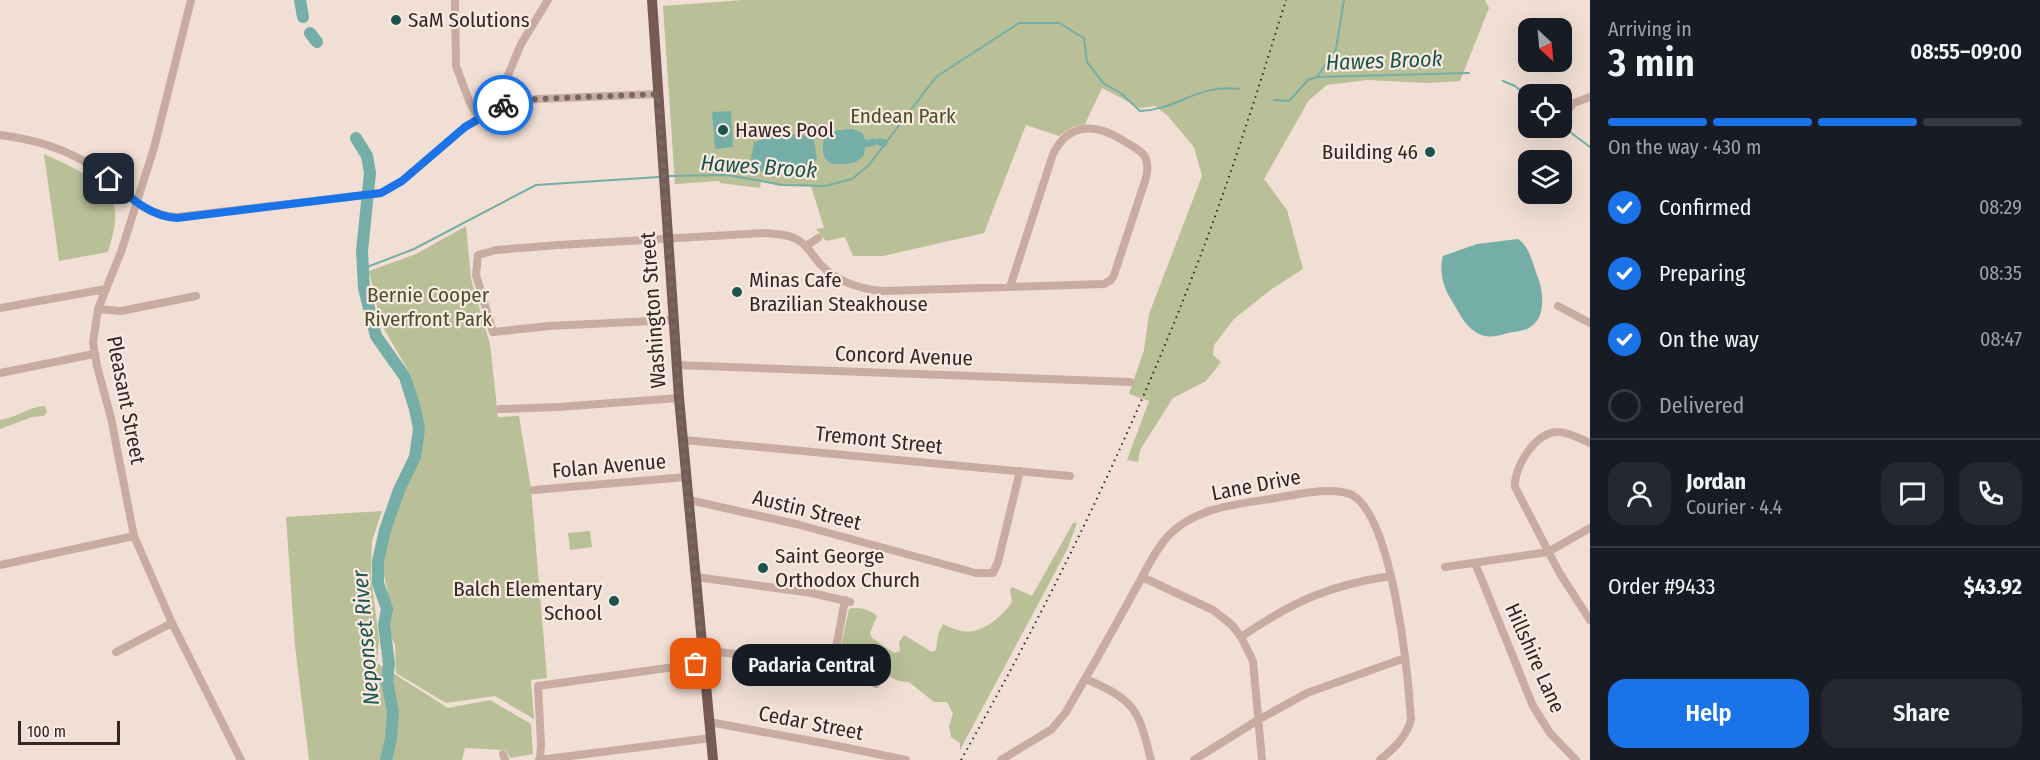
<!DOCTYPE html>
<meta charset="utf-8">
<style>
body{margin:0;font-family:"Fira Sans Condensed",sans-serif;background:#242831;color:#f1f3f6;height:100vh;display:flex;flex-direction:column;font-size:22px;white-space:nowrap}
*{box-sizing:border-box;margin:0}
p{font-size:20px;color:#9ea1a6}
.icon{flex:none;width:33px;height:33px;fill:none;stroke:currentColor;stroke-width:2;stroke-linecap:round;stroke-linejoin:round}
.map{position:relative;flex:1;overflow:hidden}
.drawer{display:flex;flex-direction:column;background:#171b24;width:450px}
.drawer>*{flex:none}
.needle{width:39px;rotate:154deg}
.buttons{position:absolute;left:1518px;top:18px;display:grid;gap:12px}
.buttons a{display:grid;place-items:center;width:54px;height:54px;border-radius:12px;background:#171b24;box-shadow:0 6px 24px #0002;font-size:30px}
.scale{position:absolute;left:18px;bottom:15px;width:102px;box-sizing:border-box;padding-left:6px;border:3px solid #332624;border-top:0;font-size:16px;line-height:21px;white-space:nowrap;color:#332624;-webkit-text-stroke:4px #f9eae1;paint-order:stroke}
.pin{position:absolute;display:grid;place-items:center;width:51px;height:51px;color:#fff;margin:-26px;border-radius:12px;box-shadow:0 3px 9px #0006}
.courier{position:absolute;display:grid;place-items:center;width:60px;height:60px;margin:-30px;border:4px solid #1a73e8;border-radius:50%;background:#fff;color:#222;box-shadow:0 2px 8px #0007}
.bubble{position:absolute;height:42px;border-radius:18px;background:#171b24;box-shadow:0 6px 24px #0002;font-size:20px;font-weight:600;line-height:42px;text-align:center}
.summary em{font-style:normal;font-weight:600}
.summary div{display:flex;flex-direction:column-reverse}
.summary{display:flex;align-items:center;justify-content:space-between;height:102px;padding:0 18px}
h1{font-size:39px;font-weight:600;line-height:45px}
.bar{display:grid;grid-template-columns:repeat(4,1fr);gap:9px 6px;align-content:center;height:72px;padding:0 18px}
.bar i{height:8px;border-radius:4px;background:#363941}
.bar .active{background:#1a73e8}
.bar p{grid-column:span 4}
.line{display:flex;align-items:center;gap:15px;padding:0 18px;border-top:2px solid #363941}
.line div{flex:1}
.round{display:grid;place-items:center;flex:none;width:63px;height:63px;border-radius:18px;background:#242831}
ol{padding:0 18px;list-style:none}
li{display:flex;align-items:center;gap:18px;height:66px}
li p{margin-inline-start:auto}
li .icon{padding:6px;border-radius:50%;background:#1a73e8;color:#fff;stroke-width:4}
li:last-child{color:#9ea1a6}
li i{width:33px;height:33px;border:3px solid #363941;border-radius:50%}
.cta{display:flex;gap:12px;margin-top:auto;padding:12px 18px}
.cta a{flex:1;height:69px;border-radius:18px;background:#1a73e8;color:#fff;font-size:24px;font-weight:600;line-height:69px;text-align:center}
.cta a+a{background:#242831;color:#f1f3f6}
main{display:flex;flex:1;min-height:0}
.map>svg:first-child{display:block}
</style>
<main>
<div class="map">
<svg width="1590" height="760" viewBox="0 0 1590 760">
<rect width="100%" height="100%" fill="#f1dfd5"/>
<path fill="#b9bf96" d="M743,0h742l4,8 -29,73 -32,2 -61,-3 -40,5 -18,15 -45,79 23,31 16,59 -34,22 -35,28 -20,26 -1,10 8,7 -15,19 -33,17 -33,52 -2,12 -11,-2 22,-59 -20,-7 15,-44 5,-36 53,-138 -8,-29 -27,-32 -12,-9 -15,2 -38,-20 -17,36 -13,3 -13,9 -33,-11 -42,108 -101,23h-30l-8,-19 -19,4 -10,-12 8,-1 -13,-42h-32l-18,-5 -1,7 -40,-5 -1,-2 -44,3 -12,-178z
M44,154c21,10 59,25 69,48 6,16 -1,35 -5,50l-49,9z
M466,226l5,53 19,65 8,73 21,-1 12,72 16,190 -16,2 3,39 -39,-23 -49,7 -50,-30 -1,-28 -5,-11 -2,-16v-25l-7,-31 18,-62 22,-45 3,-29 -13,-51 -30,-51 -12,-53 47,-17z
M45,406l2,6 -3,4 -12,1 -32,12v-9c16,-2 28,-13 45,-14z
M382,511l-10,30 -1,35 8,64 -2,23 71,45 42,-8 41,24 2,30 -23,4 -4,-8 -41,-2 -3,12h-153l-14,-114 -9,-129z
M1073,523h4l-10,27 -107,200v-7l-9,-6 -2,-11 4,-12 -6,-12h-13l-25,-20 -10,-1 -19,-8 -37,-7 -2,-3v-17l8,-37c8,-3 22,1 28,7l-7,17 2,5 22,15 6,-2 -1,-9 5,-7 28,17 4,-2 2,-15 5,-11c6,3 13,6 19,7 19,4 40,-14 50,-29l-2,-12 2,-3 20,9z
M590,531l2,16 -22,3 -2,-17z"/>
<path fill="#74aea6" d="M731,111l2,36 -18,2 -3,-37z
M852,129l10,4 4,8 -2,14c-7,8 -13,9 -23,9 -18,2 -20,-11 -17,-27l8,-6z
M800,134l14,6 3,18 -6,9 -37,7 -21,-4 -3,-5 4,-23 18,-6z
M1518,239c11,6 15,26 19,36 7,17 10,45 -10,54 -6,2 -13,3 -19,4 -10,3 -21,6 -31,0 -14,-8 -20,-25 -28,-37 -6,-10 -10,-28 -6,-40l34,-12z"/>
<g fill="none" stroke-linecap="round" stroke-linejoin="round">
<path stroke="#74aea6" stroke-width="2" d="M1317,77l19,-28 8,-49
M1503,81l12,5 13,11
M1274,100l15,1 19,-21 9,-3 152,-4
M1562,126l28,21
M668,176l59,-1 56,10 42,1 27,-7 16,-13 68,-89 83,-54h40l25,15 3,24 16,21 19,11 18,17c37,-1 59,-28 99,-22
M362,269l52,-20 122,-64 123,-8"/>
<path stroke="#74aea6" stroke-width="7" d="M880,142l4,1
M859,145l15,-3"/>
<path stroke="#74aea6" stroke-width="12" d="M300,0l3,17
M310,33l7,9
M356,138l11,18 3,17 -8,78 2,37 12,48 29,41 10,32 4,20 -4,28 -16,33 -14,40 -7,31v22l9,26 -3,16 5,39 -2,17 6,31 -2,27 -5,21"/>
<path stroke="#c8aca2" stroke-width="8" d="M191,0l-37,148 -33,104 -23,57 -5,33 4,24 14,52 23,118 38,87 69,137
M455,0l1,66 14,37 9,15
M494,109l27,-65 27,-44
M1565,113l9,-10 16,-6
M0,135c33,4 64,13 92,31 29,19 47,49 85,51l204,-24 21,-12 63,-54 29,-18 13,-6 30,-4 121,-5
M806,246l12,-8
M1558,306l32,17
M0,308l106,-19
M98,309l23,2 75,-15
M673,320l-124,6 -56,6 -17,-57 2,-20 18,-5 63,-5 207,-12c11,1 23,1 32,7 10,6 15,16 22,24 17,18 39,25 63,27l221,-7 7,-4 3,-5 32,-97c2,-7 2,-17 -2,-23 -5,-6 -14,-10 -20,-14 -28,-18 -55,-19 -71,13l-43,133
M676,365l454,17
M0,373l94,-19
M500,409l58,-2 121,-9
M684,440l386,36
M1590,443c-10,-4 -21,-11 -31,-11 -23,-1 -45,34 -44,55l44,85 31,48
M534,490l152,-13
M689,500l107,24 180,49h17l5,-11 22,-91
M1475,563l58,143 17,27 26,27
M0,565l134,-29
M1445,567l103,-15 42,-24
M696,577l116,16 38,9
M1142,577l71,33 19,15 9,12 12,24 9,99
M1241,637c51,-35 88,-52 150,-61
M702,650c28,3 160,19 174,34
M116,652l56,-29
M832,669l13,-69
M1086,679c18,8 40,17 50,35 8,13 11,32 15,46
M709,722l114,21 83,17
M503,754l2,6
M539,760l172,-22
M540,760l1,-17 -3,-57 165,-23
M1001,760l51,-31 14,-17c22,-38 44,-76 65,-115 12,-20 22,-45 38,-62 26,-27 67,-31 101,-36 20,-3 64,-14 82,-4 41,23 56,178 59,224 -4,18 -17,29 -31,41
M1194,760l64,-40 49,-27 98,-35"/>
<path stroke="#755a55" stroke-width="10" d="M652,0l27,398 34,362"/>
<path stroke="#332624" stroke-width="2" stroke-dasharray="1.5 4.5" stroke-linecap="butt" d="M961,760c93,-164 175,-334 242,-511 31,-82 57,-166 83,-249"/>
</g>
<g fill="none" stroke-linecap="round" stroke-linejoin="round">
<path stroke="#766762" stroke-width="6" stroke-dasharray="0 10.8" d="M503,105l34,-6 121,-5 21,304 24,265 -7,1"/>
<path stroke="#1a73e8" stroke-width="8" d="M109,179c21,18 39,37 68,39l204,-25 21,-12 63,-54 38,-22"/>
</g>
<g fill="#1a544d" stroke="#f9eae1" stroke-width="2">
<circle cx="396" cy="20" r="6"/>
<circle cx="723" cy="130" r="6"/>
<circle cx="1430" cy="152" r="6"/>
<circle cx="737" cy="292" r="6"/>
<circle cx="763" cy="568" r="6"/>
<circle cx="614" cy="601" r="6"/>
</g>
<g text-anchor="middle" stroke-width="4.5" stroke-linejoin="round" paint-order="stroke">
<g font-size="21" fill="#332624" stroke="#f9eae1" text-anchor="start">
<text x="408" y="27">SaM Solutions</text>
<text x="735" y="137">Hawes Pool</text>
<text x="1418" y="159" text-anchor="end">Building 46</text>
<text x="749" y="287">Minas Cafe<tspan x="749" dy="24">Brazilian Steakhouse</tspan></text>
<text x="775" y="563">Saint George<tspan x="775" dy="24">Orthodox Church</tspan></text>
<text x="602" y="596" text-anchor="end">Balch Elementary<tspan x="602" dy="24">School</tspan></text>
</g>
<g font-size="21" fill="#495128" stroke="#f9eae1">
<text x="903" y="123">Endean Park</text>
<text x="428" y="302">Bernie Cooper<tspan x="428" dy="24">Riverfront Park</tspan></text>
</g>
<g font-size="21" fill="#332624" stroke="#f9eae1">
<text transform="translate(653 310) rotate(-94)" y="7">Washington Street</text>
<text transform="translate(904 356) rotate(2)" y="7">Concord Avenue</text>
<text transform="translate(126 400) rotate(79)" y="7">Pleasant Street</text>
<text transform="translate(879 440) rotate(6)" y="7">Tremont Street</text>
<text transform="translate(609 466) rotate(-5)" y="7">Folan Avenue</text>
<text transform="translate(1256 485) rotate(-11)" y="7">Lane Drive</text>
<text transform="translate(807 510) rotate(14)" y="7">Austin Street</text>
<text transform="translate(1535 658) rotate(66)" y="7">Hillshire Lane</text>
<text transform="translate(811 723) rotate(11)" y="7">Cedar Street</text>
</g>
<g font-size="22" font-style="italic" fill="#1a544d" stroke="#f9eae1">
<text transform="translate(1384 60) rotate(-2)" y="8">Hawes Brook</text>
<text transform="translate(759 166) rotate(4)" y="8">Hawes Brook</text>
<text transform="translate(365 638) rotate(-95)" y="8">Neponset River</text>
</g>
</g>
</svg>
<div class="buttons">
<a><svg class="needle" viewBox="-14 -14 28 28"><path d="M0-13l5 13h-10z" fill="#e53935"/><path d="M0 13l5-13h-10z" fill="#9ea1a6"/></svg></a>
<a><svg class="icon" aria-label="locate" viewBox="0 0 24 24"><circle cx="12" cy="12" r="6"/><path d="M12 2v4M12 18v4M2 12h4M18 12h4"/></svg></a>
<a><svg class="icon" aria-label="layers" viewBox="0 0 24 24"><path d="M12 4l9 5-9 5-9-5zM3 14l9 5 9-5"/></svg></a>
</div>
<div class="scale">100 m</div>
<div class="pin" style="left:696px;top:664px;background:#ea580c"><svg class="icon" aria-label="bag" viewBox="0 0 24 24"><path d="M5 8h14l-1 12H6zM9 8a3 3 0 0 1 6 0"/></svg></div>
<div class="pin" style="left:109px;top:179px;background:#1f2937"><svg class="icon" aria-label="home" viewBox="0 0 24 24"><path d="M3 11l9-7 9 7M6 9v11h12V9"/></svg></div>
<div class="courier" style="left:503px;top:105px"><svg class="icon" aria-label="bike" viewBox="0 0 24 24"><circle cx="6" cy="16" r="4"/><circle cx="18" cy="16" r="4"/><path d="M6 16l4-8h5l3 8M10 8l3 8H6M13 5h3"/></svg></div>
<div class="bubble" style="left:732px;top:644px;width:159px">Padaria Central</div>
</div>
<section class="drawer">
<div class="summary"><div><h1>3 min</h1><p>Arriving in</p></div><em>08:55–09:00</em></div>
<div class="bar"><i class="active"></i><i class="active"></i><i class="active"></i><i></i><p>On the way · 430 m</p></div>
<ol>
<li><svg class="icon" aria-label="check" viewBox="0 0 24 24"><path d="M5 12l5 5 9-10"/></svg>Confirmed<p>08:29</p></li>
<li><svg class="icon" aria-label="check" viewBox="0 0 24 24"><path d="M5 12l5 5 9-10"/></svg>Preparing<p>08:35</p></li>
<li><svg class="icon" aria-label="check" viewBox="0 0 24 24"><path d="M5 12l5 5 9-10"/></svg>On the way<p>08:47</p></li>
<li><i></i>Delivered</li>
</ol>
<div class="line" style="height:108px"><a class="round"><svg class="icon" aria-label="person" viewBox="0 0 24 24"><circle cx="12" cy="8" r="4"/><path d="M4 21q1-7 8-7t8 7"/></svg></a><div><b>Jordan</b><p>Courier · 4.4</p></div><a class="round"><svg class="icon" aria-label="chat" viewBox="0 0 24 24"><path d="M4 5h16v11H9l-5 4z"/></svg></a><a class="round"><svg class="icon" aria-label="phone" viewBox="0 0 24 24"><path d="M5 4h4l2 5-3 2q2 4 5 5l2-3 5 2v4C11 20 4 13 5 4z"/></svg></a></div>
<div class="line" style="height:78px"><div>Order #9433</div><b>$43.92</b></div>
<div class="cta"><a>Help</a><a>Share</a></div>
</section>
</main>
